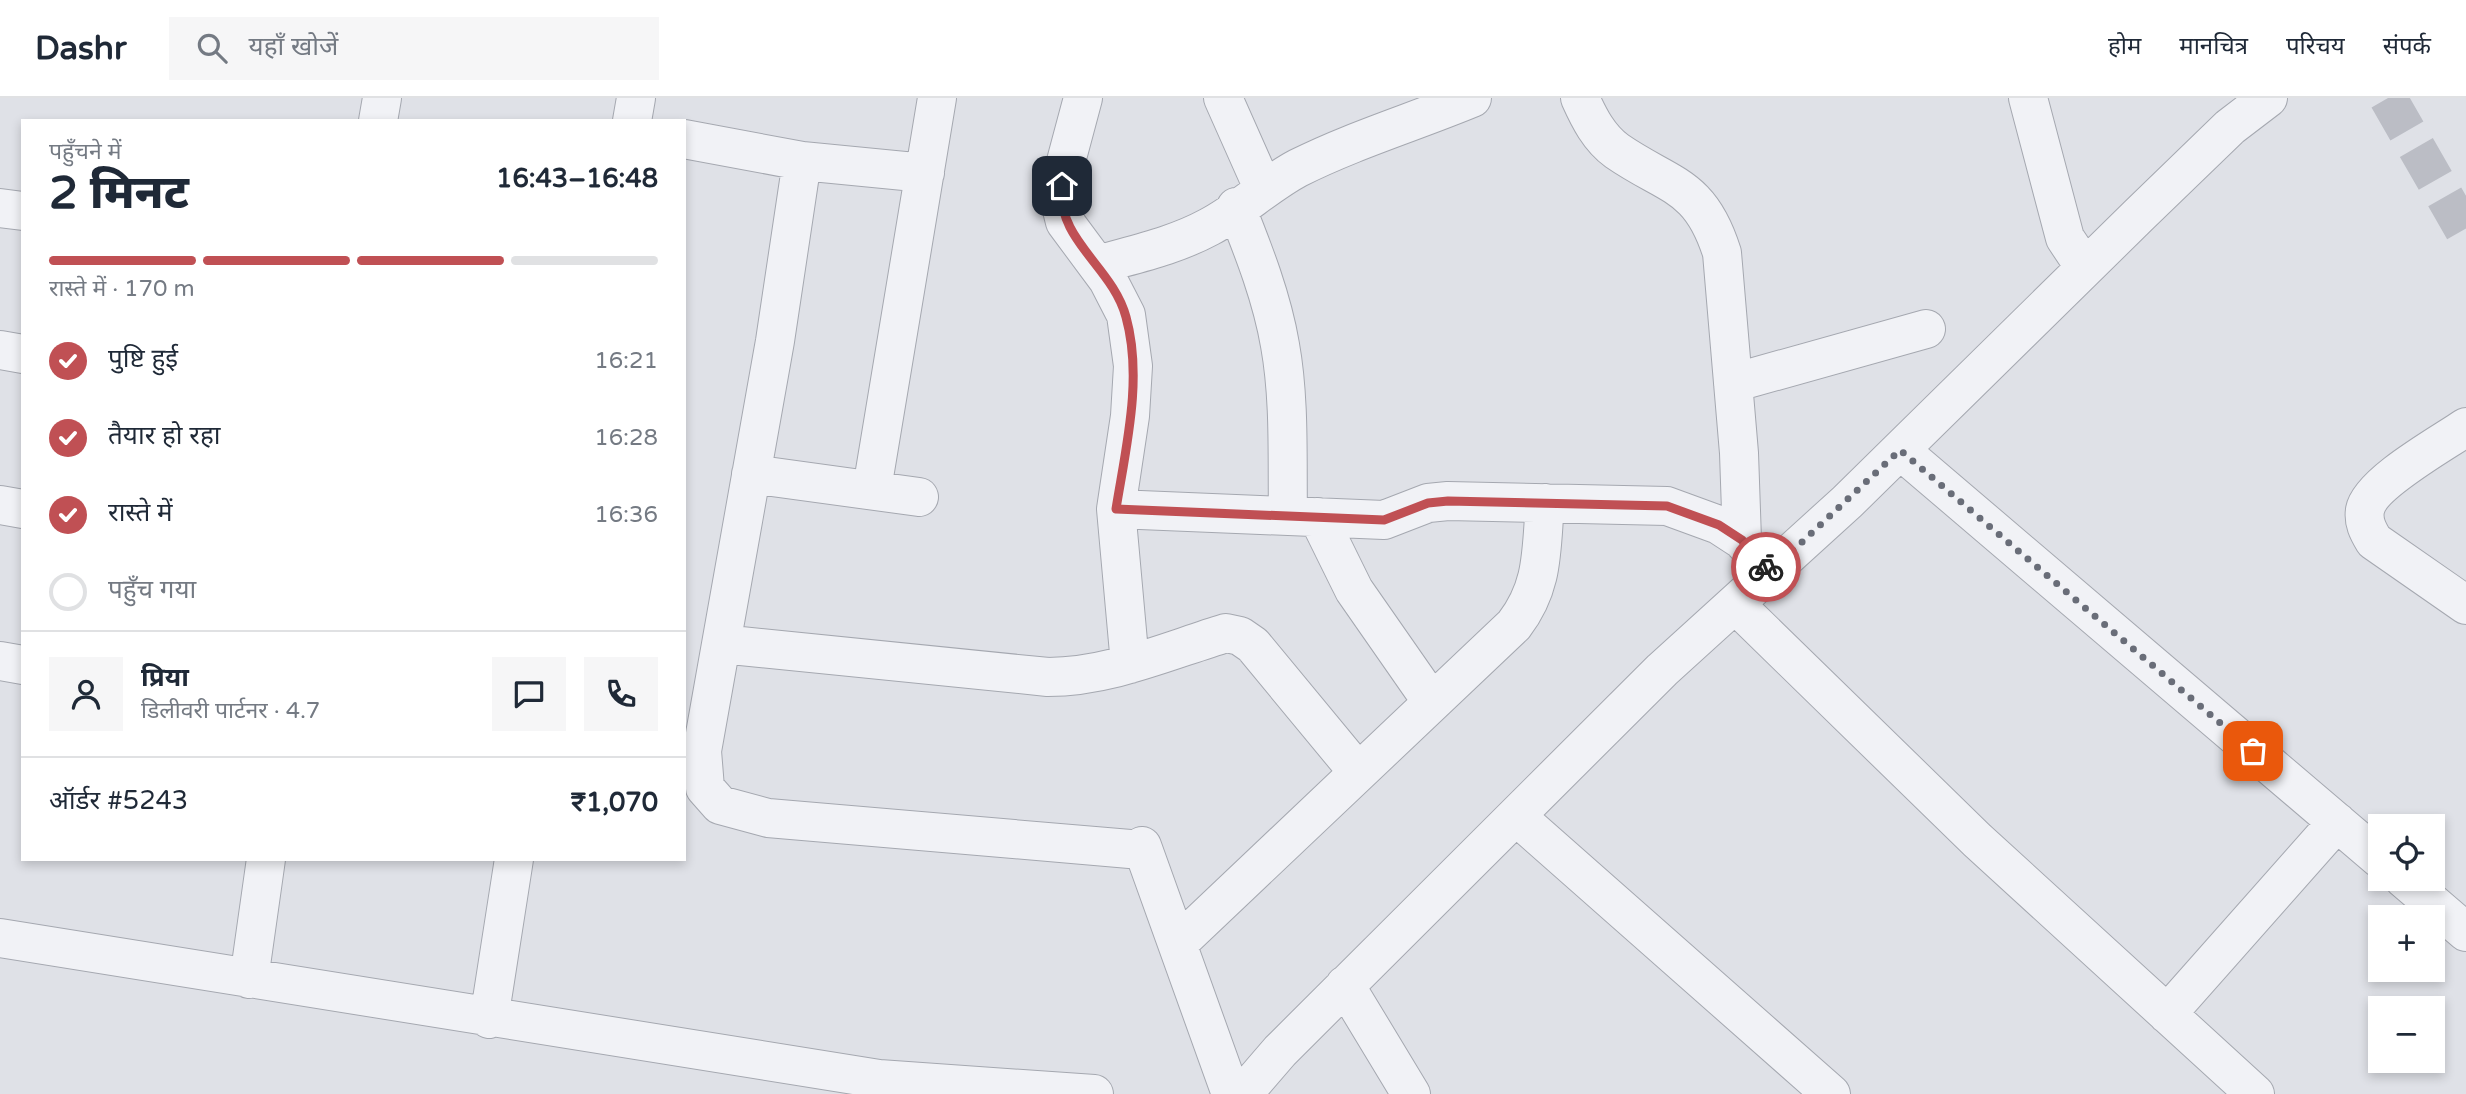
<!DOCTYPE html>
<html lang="hi">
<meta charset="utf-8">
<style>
body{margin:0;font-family:"Varela Round","Noto Sans Devanagari",sans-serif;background:#f6f6f7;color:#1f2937;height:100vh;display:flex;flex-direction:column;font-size:26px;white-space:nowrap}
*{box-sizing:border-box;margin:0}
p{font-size:23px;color:#747a83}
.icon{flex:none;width:38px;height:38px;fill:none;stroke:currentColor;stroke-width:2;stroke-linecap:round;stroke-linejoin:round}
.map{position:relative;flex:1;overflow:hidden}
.panel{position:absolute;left:21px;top:21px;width:665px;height:742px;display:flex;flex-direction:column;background:#fff;border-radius:0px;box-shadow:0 4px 10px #0003}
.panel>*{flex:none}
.fabs{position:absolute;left:2368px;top:716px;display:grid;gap:14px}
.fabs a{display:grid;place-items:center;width:77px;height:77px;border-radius:0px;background:#fff;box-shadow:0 4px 10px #0003;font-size:35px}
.pin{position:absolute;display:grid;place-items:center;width:60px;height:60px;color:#fff;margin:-30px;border-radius:14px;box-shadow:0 4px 10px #0006}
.courier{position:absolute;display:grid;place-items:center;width:70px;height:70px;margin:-35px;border:5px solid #c05054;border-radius:50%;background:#fff;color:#222;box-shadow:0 2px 9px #0007}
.head em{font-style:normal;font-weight:800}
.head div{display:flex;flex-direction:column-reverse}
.head{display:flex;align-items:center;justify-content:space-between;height:119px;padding:0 28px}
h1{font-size:46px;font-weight:800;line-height:52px}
.bar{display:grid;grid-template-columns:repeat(4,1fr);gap:10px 7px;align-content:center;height:84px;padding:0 28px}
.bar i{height:9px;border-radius:5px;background:#e0e1e3}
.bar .on{background:#c05054}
.bar p{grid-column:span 4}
.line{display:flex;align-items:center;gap:18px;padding:0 28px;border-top:2px solid #e0e1e3}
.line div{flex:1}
.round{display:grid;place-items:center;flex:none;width:74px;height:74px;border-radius:0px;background:#f6f6f7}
ol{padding:0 28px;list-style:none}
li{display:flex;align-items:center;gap:21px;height:77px}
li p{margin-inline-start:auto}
li .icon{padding:7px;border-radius:50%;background:#c05054;color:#fff;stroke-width:4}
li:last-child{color:#747a83}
li i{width:38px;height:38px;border:4px solid #e0e1e3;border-radius:50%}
header{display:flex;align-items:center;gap:42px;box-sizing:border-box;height:98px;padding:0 35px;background:#fff;border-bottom:2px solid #e0e1e3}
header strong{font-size:33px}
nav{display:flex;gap:38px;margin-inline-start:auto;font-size:24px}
.search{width:490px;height:63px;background:#f6f6f7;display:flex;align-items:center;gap:18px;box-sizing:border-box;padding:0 24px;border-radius:0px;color:#747a83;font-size:26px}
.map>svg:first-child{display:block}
</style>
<header>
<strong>Dashr</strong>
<div class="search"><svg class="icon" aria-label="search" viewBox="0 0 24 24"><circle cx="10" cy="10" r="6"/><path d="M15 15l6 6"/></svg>यहाँ खोजें</div>
<nav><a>होम</a><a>मानचित्र</a><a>परिचय</a><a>संपर्क</a></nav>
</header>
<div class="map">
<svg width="2466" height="996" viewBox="0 0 2466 996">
<rect width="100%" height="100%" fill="#dfe1e7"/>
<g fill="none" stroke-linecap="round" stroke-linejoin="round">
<path stroke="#bbbdc5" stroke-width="38" stroke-dasharray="38 19" stroke-linecap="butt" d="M2388,0l78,136"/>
<g stroke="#a5a8b0" stroke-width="40">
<path id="minor" d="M1083,0l-19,71 -4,33 5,20 43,58 18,35 7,51 -3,50 -14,93 14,155
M1223,0l40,90
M1580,0c9,20 19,40 37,53 52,36 83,32 105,102l17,200 3,87
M2028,0l37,140 20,30
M378,23l4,-23
M632,23l4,-23
M684,41l118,22 123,12
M802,63l-27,180 -73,410 3,37 15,17 48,13 362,31
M1236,109c18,45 36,91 44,138 10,55 7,115 8,171
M0,110l23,3
M1097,167c38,-11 77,-19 112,-38 31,-16 57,-42 89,-59 56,-28 116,-46 174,-70
M0,252l23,4
M1733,285l193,-54
M2466,329c-23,16 -96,56 -101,83 -2,12 3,21 9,31l92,64
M1900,352l480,409
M751,376l168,23
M872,391l65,-391
M0,407l23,4
M1116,411l268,11 44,-17 20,-2 219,5 52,19 23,15 28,32
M1318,419l36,73 78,112
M1735,506l242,236 278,254
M721,546l327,33c61,0 119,-26 178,-44l14,3 13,9 105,127
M0,563l23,4
M1516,718l315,278
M1142,748l89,248
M2403,780l63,54
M1187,837l327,-310c30,-39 27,-74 31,-122
M0,840l879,141 215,15
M249,881l17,-120
M1345,887l66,109
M2167,916l170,-192
M489,921l25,-160
M1243,996l37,-43 382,-381 185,-168 292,-287 91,-88 38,-29"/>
</g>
<use href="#minor" stroke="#f1f2f6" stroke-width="38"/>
</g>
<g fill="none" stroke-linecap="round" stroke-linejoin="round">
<path stroke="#696d78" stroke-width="7" stroke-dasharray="0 12.6" d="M1766,469l4,5 130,-122 353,301"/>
<path stroke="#c05054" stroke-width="9" d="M1062,88c-6,54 51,81 64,131 17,61 0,130 -10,192l268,11 44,-17 20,-2 219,5 52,19 23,15 24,27"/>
</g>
</svg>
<div class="fabs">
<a><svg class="icon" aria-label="locate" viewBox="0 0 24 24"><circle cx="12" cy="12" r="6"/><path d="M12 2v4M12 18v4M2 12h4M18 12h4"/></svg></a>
<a>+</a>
<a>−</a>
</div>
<div class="pin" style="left:2253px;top:653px;background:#ea580c"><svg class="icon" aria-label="bag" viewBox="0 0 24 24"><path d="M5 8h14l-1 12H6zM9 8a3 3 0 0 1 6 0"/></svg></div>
<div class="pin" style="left:1062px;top:88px;background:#1f2937"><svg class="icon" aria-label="home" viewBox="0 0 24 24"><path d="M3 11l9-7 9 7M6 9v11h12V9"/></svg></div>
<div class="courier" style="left:1766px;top:469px"><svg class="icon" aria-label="bike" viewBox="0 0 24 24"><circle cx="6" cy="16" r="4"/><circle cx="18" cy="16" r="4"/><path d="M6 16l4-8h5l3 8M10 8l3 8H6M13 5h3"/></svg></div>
<section class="panel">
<div class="head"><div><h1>2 मिनट</h1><p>पहुँचने में</p></div><em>16:43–16:48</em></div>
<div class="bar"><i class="on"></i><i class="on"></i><i class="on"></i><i></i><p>रास्ते में · 170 m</p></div>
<ol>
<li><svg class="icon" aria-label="check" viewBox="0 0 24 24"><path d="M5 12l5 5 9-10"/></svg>पुष्टि हुई<p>16:21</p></li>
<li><svg class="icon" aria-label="check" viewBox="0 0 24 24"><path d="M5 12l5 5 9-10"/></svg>तैयार हो रहा<p>16:28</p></li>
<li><svg class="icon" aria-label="check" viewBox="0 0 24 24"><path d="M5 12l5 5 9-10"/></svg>रास्ते में<p>16:36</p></li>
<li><i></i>पहुँच गया</li>
</ol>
<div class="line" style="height:126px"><a class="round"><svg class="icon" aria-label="person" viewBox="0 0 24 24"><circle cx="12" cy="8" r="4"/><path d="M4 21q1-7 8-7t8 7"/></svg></a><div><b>प्रिया</b><p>डिलीवरी पार्टनर · 4.7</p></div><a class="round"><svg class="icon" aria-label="chat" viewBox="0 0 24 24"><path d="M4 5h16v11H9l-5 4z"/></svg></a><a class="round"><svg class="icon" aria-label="phone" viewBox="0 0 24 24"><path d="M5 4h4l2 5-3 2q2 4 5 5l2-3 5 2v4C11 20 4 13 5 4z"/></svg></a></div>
<div class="line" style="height:91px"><div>ऑर्डर #5243</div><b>₹1,070</b></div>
</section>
</div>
